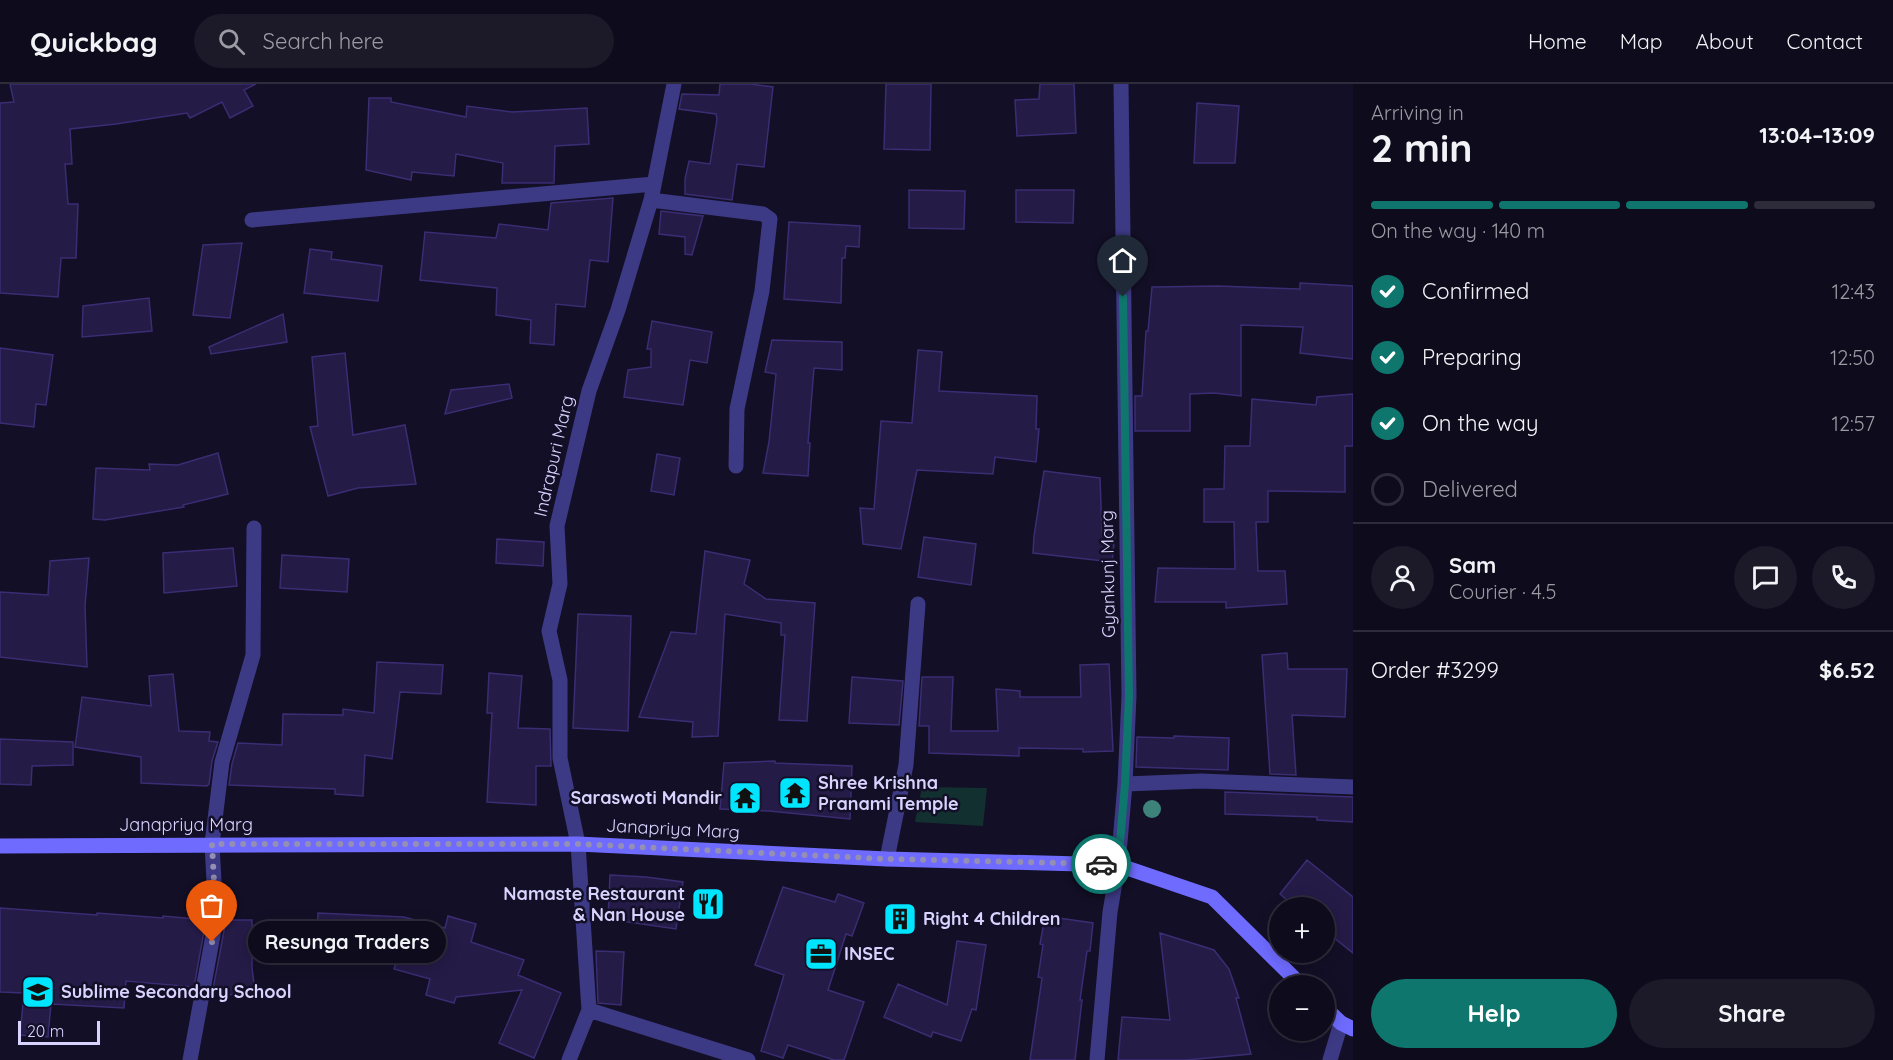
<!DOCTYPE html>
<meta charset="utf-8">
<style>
body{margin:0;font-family:Quicksand,sans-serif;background:#1c1929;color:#f1f3f6;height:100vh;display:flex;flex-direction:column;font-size:22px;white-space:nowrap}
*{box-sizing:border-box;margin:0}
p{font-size:20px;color:#9b9ba3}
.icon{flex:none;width:33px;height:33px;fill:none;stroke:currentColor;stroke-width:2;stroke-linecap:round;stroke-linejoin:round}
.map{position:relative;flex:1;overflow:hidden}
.side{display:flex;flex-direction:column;background:#0e0b1c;width:540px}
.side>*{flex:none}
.tools{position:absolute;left:1269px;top:813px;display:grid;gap:12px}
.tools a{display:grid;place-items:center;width:66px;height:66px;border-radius:50%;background:#0e0b1c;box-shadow:0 3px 15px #0003,0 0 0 2px #2e2b3b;font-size:30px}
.scale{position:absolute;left:18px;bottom:15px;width:82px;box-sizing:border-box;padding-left:6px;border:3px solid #d9d4ff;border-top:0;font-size:16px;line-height:21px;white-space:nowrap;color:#d9d4ff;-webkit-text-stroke:4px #130f26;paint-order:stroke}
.pin{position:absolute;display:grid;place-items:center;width:51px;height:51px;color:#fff;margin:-62px -26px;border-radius:50% 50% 50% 0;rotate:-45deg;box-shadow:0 0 6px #0007}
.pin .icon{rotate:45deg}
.courier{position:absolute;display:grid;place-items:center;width:60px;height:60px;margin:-30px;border:4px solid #0f766e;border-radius:50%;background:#fff;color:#222;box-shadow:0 2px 8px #0007}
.bubble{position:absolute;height:42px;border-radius:21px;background:#0e0b1c;box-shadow:0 3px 15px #0003,0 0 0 2px #2e2b3b;font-size:20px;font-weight:700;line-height:42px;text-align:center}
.head em{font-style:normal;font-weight:700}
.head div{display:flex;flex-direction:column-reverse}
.head{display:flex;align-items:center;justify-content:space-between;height:102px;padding:0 18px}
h1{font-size:39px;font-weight:700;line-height:45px}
.bar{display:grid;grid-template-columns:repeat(4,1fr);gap:9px 6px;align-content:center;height:72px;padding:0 18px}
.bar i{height:8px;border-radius:4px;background:#2e2b3b}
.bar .active{background:#0f766e}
.bar p{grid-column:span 4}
.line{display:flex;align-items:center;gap:15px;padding:0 18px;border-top:2px solid #2e2b3b}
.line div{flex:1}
.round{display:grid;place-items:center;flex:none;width:63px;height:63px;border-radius:32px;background:#1c1929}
ol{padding:0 18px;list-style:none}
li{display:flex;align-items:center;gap:18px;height:66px}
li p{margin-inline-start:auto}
li .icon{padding:6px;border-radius:50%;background:#0f766e;color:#fff;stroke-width:4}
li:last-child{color:#9b9ba3}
li i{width:33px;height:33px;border:3px solid #2e2b3b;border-radius:50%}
.primary-button{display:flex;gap:12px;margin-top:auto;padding:12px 18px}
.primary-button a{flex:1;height:69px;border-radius:36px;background:#0f766e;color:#fff;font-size:24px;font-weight:700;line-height:69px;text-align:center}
.primary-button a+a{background:#1c1929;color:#f1f3f6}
header{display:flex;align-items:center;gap:36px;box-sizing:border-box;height:84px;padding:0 30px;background:#0e0b1c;border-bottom:2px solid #2e2b3b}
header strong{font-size:28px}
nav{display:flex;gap:33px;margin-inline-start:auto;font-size:21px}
.search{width:420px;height:54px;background:#1c1929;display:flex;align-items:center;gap:15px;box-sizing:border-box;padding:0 21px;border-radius:33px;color:#9b9ba3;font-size:22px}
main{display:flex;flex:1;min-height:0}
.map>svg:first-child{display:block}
</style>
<header>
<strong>Quickbag</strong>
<div class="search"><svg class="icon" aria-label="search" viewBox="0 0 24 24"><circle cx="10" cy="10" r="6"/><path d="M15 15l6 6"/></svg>Search here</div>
<nav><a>Home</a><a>Map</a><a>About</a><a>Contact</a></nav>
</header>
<main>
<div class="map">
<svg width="1353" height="976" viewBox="0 0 1353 976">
<rect width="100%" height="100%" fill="#130f26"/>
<path fill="#12302f" d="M922,703l65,1 -4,38 -68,-4z"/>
<path fill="#241b47" stroke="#3b2d73" stroke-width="1.5" d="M10,0h246l-12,6 9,16 -23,12 -8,-16 -32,16 -3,-5 -71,11 -46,5 2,35h-7l3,40h10l-2,54h-15l-3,39 -58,-4v-190l14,-1z
M720,0h30l23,3 -9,80 -27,-3 -5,36 -47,-6v-15l4,-18 21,3 7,-45 -1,-5 -37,-5 3,-15 37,1z
M886,0h45l-1,66 -46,-1z
M1040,0h34l2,49 -59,3 -2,-36 24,-1z
M369,14h22v4l75,15 1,-11 45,6 75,-4 2,36 -34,2 -1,37h-52l1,-20 -47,-9 -2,22 -42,-4 -1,8 -45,-10z
M1197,19l42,3 -4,57h-41z
M909,106l56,1 -1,38 -55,-1z
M1016,106h58l-1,33 -57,-1z
M613,114l-5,64 -18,-2 -5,47 -29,-3 -2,41 -24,-2 1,-23 -35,-5 1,-27 -77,-8 5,-48 71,6 3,-14 49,6 3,-27z
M661,127l42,5 -11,39 -7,-1v-17l-26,-3z
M789,138l71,4 -1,21 -13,-1 -1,12h-3l-1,45 -57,-4z
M242,159l-12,75 -37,-3 10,-70z
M310,165l22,3 -1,7 51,7 -4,35 -74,-8z
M1300,199l53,3v73l-53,-6 3,-26 -62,-2v71l-27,-3 -24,1v37h-55v-35h7l4,-65h2l4,-44 66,-1 82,3z
M149,214l3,33 -70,6 1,-31z
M283,230l4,28 -76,12 -2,-7z
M652,237l60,11 -5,31 -17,-3 -7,45 -59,-8 4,-27 23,-3v-18h-4z
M772,256l70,2v28l-28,-2 -6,75h2l-2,33 -45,-3 6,-31 7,-68 -11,-2z
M0,264l53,7 -7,50 -10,-1 -2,23 -34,-4z
M918,266l24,2 -3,39 98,5 -1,33h3l-3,33 -41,-5 -2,17 -76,-4 -16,79 -38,-5 -3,-36 14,1 7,-88 31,2z
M345,269l8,82 52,-10 11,59 -58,4 -30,8 -18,-69 8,-1 -6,-69z
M509,300l3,14 -67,16 6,-24z
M1353,310v52h-8v46l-77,-1v31h-12l2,49h27l2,33 -61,4v-6h-71l3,-34 77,1 -1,-47h-30v-33h20l1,-43h25l2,-47 64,6 1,-8z
M218,369l10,41 -45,11 1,2 -79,13 -12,-1 3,-51 54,2 -1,-6 29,1z
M657,370l23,4 -6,37 -23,-4z
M1044,387l56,7 2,56 13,1 -3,27 -79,-9 1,-17z
M924,453l52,7 -5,41 -53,-8z
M497,455l47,3 -1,24 -47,-3z
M233,464l4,38 -73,7 -1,-40z
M705,467l45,9 -6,24 22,15 49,4 -8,118 -28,-1 6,-85h-4v-12l-56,-9 -7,122 -26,1 1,-15 -54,-5 32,-85 25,2z
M282,471l67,4 -2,33 -67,-4z
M89,474l-4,48 2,61 -87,-10v-65l48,3 2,-34z
M578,530l53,2 -3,115 -55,-3z
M1287,569l1,16h59l-2,48 -53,-2 4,60 -26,-1 -8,-119z
M377,578l66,3 -2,29 -41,-2 -8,67 -27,-4 -2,41 -28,-2v-5l-106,-4 3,-21 6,-21 44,2 1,-31 60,1v-6l31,4z
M1109,580l4,87 -30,1v-3l-64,-1v8l-90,-3v-27h-10l3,-49h31l-2,54h47l-2,-42 24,2v6h61l-1,-32z
M489,589l33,3 -4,52 32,1 1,37h-15v39l-49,-3 5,-89h-5z
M173,590l6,57 31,1 -1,9 9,1 -6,19 -3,23 -2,2 -66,-3v-26l-66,-10 7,-50 69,9 -2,-30z
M852,593l51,4 -4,44 -50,-2z
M1174,652l55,2 -1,32 -92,-3 1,-30 37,1z
M0,655l73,3v23l-41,1 -1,19 -31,-1z
M775,677v2l77,3 -2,53 -81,-8 -49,-2 4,-46z
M1225,708l128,5v25l-36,-2v-3l-92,-3z
M1307,776l46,37v56l-29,-23v-22h-28l-16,-14z
M610,791l36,2 37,5 -7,47 -68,-10z
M783,803l52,15 3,-8 26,9 -12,33 -6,-2 -18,56 36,12 -20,58h-10l-46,-15 -5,13 -22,-7 23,-76 -29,-10z
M0,824l97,7v-2l66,5v-2l43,4 -12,67 -68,-6 -2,27 -73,-4 -3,33 -28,-2 4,-42 -24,-1z
M318,829l86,4 41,11 3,-12 28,8 -5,18 53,18 -6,15 43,18 -27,65 -35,-15 23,-53 -66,7 -2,6 -28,-8 4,-16 -36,-10 4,-13 -54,-3v10l-28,-2z
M1045,832l48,7 -3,28h-3l-7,49h2l-7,60h-45l12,-82 -4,-1 5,-32 -3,-1z
M226,836h26v48l3,23 -27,4v-5l-15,-1z
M1160,849l54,17 15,19 10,29h-3l15,56 -65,6h-68l4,-43 48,3z
M957,857l29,4 -10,65 -4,-1 -11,32 -28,-9 -2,5 -47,-20 14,-33 49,21z
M596,867l28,1 -3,53 -23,-2z"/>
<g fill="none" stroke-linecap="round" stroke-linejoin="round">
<path stroke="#3d3a85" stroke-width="15" d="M651,116l112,14 7,5 -8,72 -25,118 -1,57
M252,136l402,-36
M1125,700l76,-3 152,6
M887,775l19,-94 12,-161
M589,926l159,50
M190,976l26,-141 -4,-75 10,-82 31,-107 1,-127
M569,976l20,-50 -11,-166 -18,-86v-78l-11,-49 11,-47 -3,-58 32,-135 29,-81 33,-110 23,-116
M1097,976l13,-148 8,-47 7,-81 4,-88 -8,-612
M1330,976l11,-37"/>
<path stroke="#6f6bff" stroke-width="15" d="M0,762l578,-2 309,15 231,6 94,32 90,89
M1324,923l17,16 12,6"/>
</g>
<circle fill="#3d827b" cx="1152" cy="725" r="9"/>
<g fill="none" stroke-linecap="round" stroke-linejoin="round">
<path stroke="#948fb3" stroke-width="6" stroke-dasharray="0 10.8" d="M212,858l4,-23 -4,-75h366l309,15 214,5"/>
<path stroke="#0f766e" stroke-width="8" d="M1101,780l17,1 7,-81 4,-88 -6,-399"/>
</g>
<defs>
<g id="temple-square" transform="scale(1.725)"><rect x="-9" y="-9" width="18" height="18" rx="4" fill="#00e5ff" stroke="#130f26"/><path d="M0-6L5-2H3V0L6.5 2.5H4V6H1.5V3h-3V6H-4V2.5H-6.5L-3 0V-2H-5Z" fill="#111"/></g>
<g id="restaurant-square" transform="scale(1.725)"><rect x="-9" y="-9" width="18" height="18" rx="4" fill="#00e5ff" stroke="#130f26"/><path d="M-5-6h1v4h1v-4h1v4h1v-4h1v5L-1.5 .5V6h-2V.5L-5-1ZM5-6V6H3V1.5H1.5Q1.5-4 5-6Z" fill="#111"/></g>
<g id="building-square" transform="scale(1.725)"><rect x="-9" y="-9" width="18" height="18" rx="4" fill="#00e5ff" stroke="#130f26"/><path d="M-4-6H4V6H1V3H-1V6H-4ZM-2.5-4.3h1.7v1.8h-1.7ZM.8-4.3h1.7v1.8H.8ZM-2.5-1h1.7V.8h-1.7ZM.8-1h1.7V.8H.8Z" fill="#111"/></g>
<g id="office-square" transform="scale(1.725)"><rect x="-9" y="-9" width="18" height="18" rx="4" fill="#00e5ff" stroke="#130f26"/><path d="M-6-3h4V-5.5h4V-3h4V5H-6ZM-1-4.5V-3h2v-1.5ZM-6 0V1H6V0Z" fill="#111"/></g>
<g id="school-square" transform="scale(1.725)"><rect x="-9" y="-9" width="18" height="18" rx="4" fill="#00e5ff" stroke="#130f26"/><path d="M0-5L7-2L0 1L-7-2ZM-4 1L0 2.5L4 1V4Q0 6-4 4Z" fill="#111"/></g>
</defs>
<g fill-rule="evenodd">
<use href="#temple-square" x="795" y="709"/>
<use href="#temple-square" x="745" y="714"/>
<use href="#restaurant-square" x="708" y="820"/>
<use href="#building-square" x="900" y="835"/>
<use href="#office-square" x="821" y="870"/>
<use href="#school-square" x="38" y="908"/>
</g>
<g text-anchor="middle" stroke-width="5" stroke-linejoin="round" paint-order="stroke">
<g font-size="18" fill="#d9d4ff" stroke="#130f26">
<text transform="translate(554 372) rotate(-77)" y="6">Indrapuri Marg</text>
<text transform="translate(1108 490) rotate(-91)" y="6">Gyankunj Marg</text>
<text x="186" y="747">Janapriya Marg</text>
<text transform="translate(673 745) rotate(3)" y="6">Janapriya Marg</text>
</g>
<g font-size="18" font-weight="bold" fill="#d9d4ff" stroke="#130f26" text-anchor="start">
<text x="818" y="705">Shree Krishna<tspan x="818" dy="21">Pranami Temple</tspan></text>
<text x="722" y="720" text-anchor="end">Saraswoti Mandir</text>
<text x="685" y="816" text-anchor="end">Namaste Restaurant<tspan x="685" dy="21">&amp; Nan House</tspan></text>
<text x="923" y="841">Right 4 Children</text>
<text x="844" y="876">INSEC</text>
<text x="61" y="914">Sublime Secondary School</text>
</g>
</g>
</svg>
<div class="tools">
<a>+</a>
<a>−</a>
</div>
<div class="scale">20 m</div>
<div class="pin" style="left:212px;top:858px;background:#ea580c"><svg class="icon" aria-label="bag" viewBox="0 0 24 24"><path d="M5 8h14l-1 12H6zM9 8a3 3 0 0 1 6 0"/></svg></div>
<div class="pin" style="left:1123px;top:213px;background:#1f2937"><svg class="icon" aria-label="home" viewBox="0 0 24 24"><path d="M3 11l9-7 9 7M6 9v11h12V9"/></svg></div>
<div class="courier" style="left:1101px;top:780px"><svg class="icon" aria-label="car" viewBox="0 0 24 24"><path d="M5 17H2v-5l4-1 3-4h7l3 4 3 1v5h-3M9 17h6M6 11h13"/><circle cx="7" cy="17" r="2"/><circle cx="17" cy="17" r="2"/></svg></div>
<div class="bubble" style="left:248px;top:837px;width:198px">Resunga Traders</div>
</div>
<section class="side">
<div class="head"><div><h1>2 min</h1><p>Arriving in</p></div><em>13:04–13:09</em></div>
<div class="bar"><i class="active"></i><i class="active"></i><i class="active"></i><i></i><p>On the way · 140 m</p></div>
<ol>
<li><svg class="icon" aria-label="check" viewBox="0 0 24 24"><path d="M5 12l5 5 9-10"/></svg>Confirmed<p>12:43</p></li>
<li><svg class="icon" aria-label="check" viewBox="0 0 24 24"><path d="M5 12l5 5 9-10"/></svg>Preparing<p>12:50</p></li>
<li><svg class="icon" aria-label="check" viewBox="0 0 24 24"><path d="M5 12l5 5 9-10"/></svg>On the way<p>12:57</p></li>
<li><i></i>Delivered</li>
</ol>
<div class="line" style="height:108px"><a class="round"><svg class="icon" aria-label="person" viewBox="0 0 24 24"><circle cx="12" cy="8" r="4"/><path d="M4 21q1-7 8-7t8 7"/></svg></a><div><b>Sam</b><p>Courier · 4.5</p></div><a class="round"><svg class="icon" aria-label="chat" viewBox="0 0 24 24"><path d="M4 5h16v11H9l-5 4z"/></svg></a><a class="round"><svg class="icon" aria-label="phone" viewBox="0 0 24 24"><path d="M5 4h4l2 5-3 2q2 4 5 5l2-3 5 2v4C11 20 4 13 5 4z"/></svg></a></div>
<div class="line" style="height:78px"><div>Order #3299</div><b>$6.52</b></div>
<div class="primary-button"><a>Help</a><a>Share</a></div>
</section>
</main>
